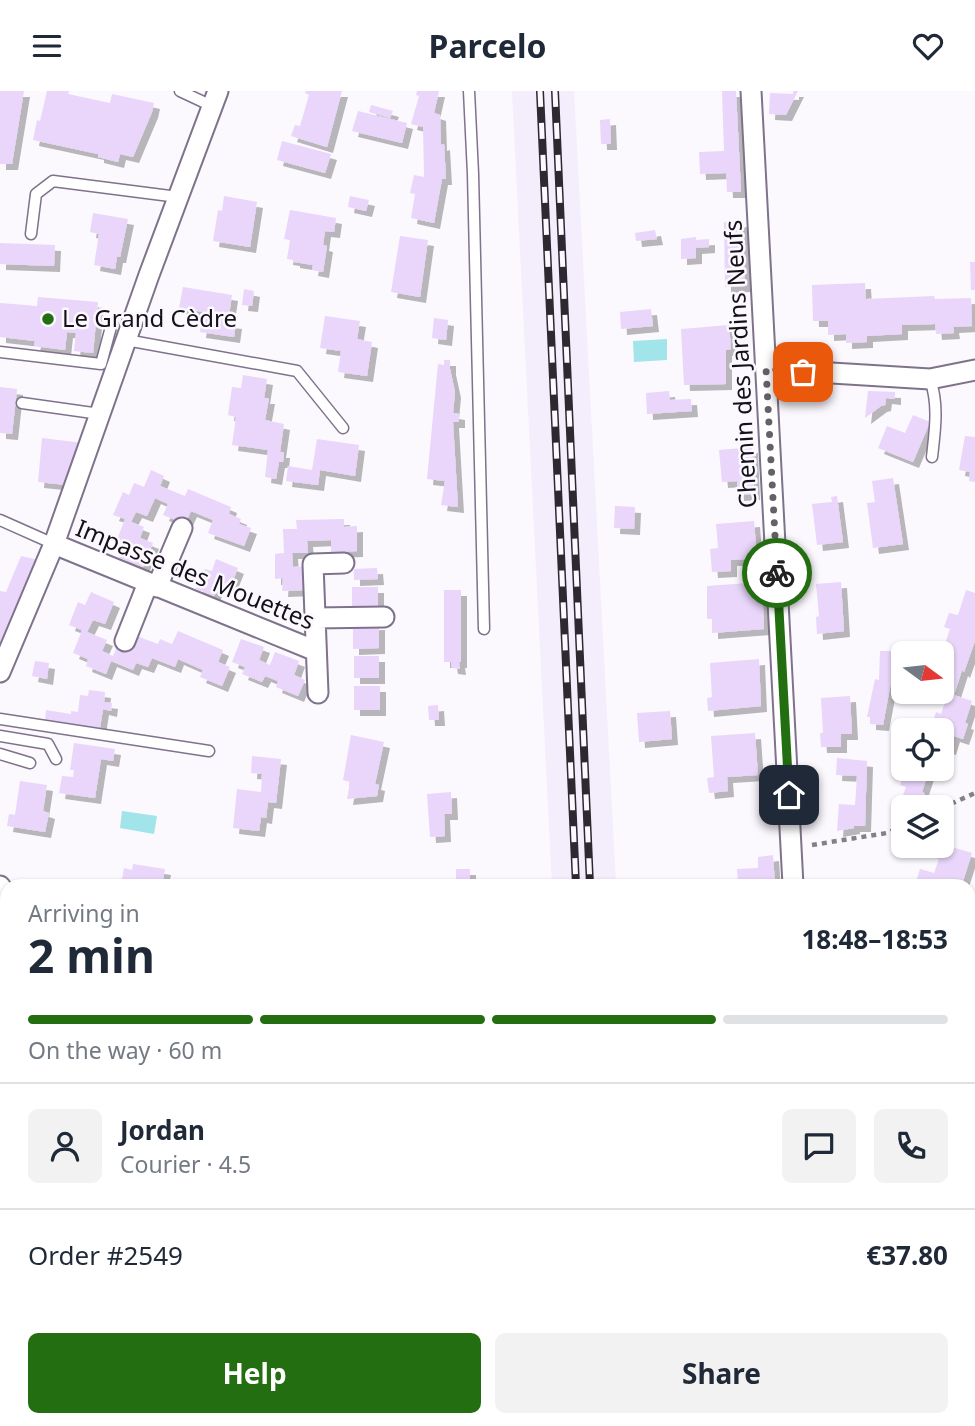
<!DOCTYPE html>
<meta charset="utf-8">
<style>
body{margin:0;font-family:"Noto Sans",sans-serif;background:#f2f2f3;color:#1f2937;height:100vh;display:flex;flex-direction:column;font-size:26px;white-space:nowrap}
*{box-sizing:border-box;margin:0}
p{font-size:23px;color:#747a83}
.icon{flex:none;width:38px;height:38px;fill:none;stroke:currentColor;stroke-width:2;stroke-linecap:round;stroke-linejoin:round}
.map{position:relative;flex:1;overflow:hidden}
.details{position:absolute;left:0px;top:788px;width:976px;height:548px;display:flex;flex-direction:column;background:#fff;border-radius:21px 21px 0 0;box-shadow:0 2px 5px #0004}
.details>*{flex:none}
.needle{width:46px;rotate:105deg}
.buttons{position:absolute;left:891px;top:550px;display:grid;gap:14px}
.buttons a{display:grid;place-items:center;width:63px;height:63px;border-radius:10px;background:#fff;box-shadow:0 2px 5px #0004;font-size:35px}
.pin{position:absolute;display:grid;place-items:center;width:60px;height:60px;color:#fff;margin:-30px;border-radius:14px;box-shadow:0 4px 10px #0006}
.courier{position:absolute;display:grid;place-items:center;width:70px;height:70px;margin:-35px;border:5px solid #226e10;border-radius:50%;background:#fff;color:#222;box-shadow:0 2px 9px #0007}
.headline em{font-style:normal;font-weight:700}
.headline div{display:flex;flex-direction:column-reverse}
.headline{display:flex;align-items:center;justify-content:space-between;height:119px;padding:0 28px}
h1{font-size:46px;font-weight:700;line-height:52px}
.bar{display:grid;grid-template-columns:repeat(4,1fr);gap:10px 7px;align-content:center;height:84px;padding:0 28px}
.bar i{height:9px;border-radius:5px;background:#e0e1e3}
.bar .current{background:#226e10}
.bar p{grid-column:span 4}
.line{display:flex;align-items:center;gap:18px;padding:0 28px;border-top:2px solid #e0e1e3}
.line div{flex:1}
.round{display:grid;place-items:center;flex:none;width:74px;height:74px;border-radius:10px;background:#f2f2f3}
.action{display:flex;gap:14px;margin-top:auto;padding:14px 28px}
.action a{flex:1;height:80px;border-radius:10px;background:#226e10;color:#fff;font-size:28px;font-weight:700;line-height:80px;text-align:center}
.action a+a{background:#f2f2f3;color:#1f2937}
header{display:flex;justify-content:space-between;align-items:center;height:91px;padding:0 28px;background:#fff;font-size:32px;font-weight:700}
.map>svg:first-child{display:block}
</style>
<header><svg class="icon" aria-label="menu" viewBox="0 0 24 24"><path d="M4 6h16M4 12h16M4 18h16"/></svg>Parcelo<svg class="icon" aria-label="heart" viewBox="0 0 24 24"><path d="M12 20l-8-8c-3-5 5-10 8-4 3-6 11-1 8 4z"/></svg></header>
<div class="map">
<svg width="975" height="1335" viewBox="0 0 975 1335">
<defs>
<filter id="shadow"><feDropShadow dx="6" dy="6" stdDeviation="0" flood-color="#0004"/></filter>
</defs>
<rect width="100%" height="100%" fill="#fbf8fe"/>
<path fill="#f4edfb" d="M512,0h62l42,794h-64z
M970,1180l5,3v152h-163l-4,-7h162z
M53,1328h463v7h-464z
M518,1328h108l6,7h-113z"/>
<path fill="#a1e4e9" d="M667,248v21l-33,2 -1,-21z
M122,720l35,5 -3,18 -34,-6z"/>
<path fill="#e9d6fa" filter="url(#shadow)" d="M0,0h24l-12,73h-12z
M47,0h22l-1,3 42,9 2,-9 42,9 -2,9 -19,45 -13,-3 -2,8 -20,-5v-3l-65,-14 4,-20 3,1z
M306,0h36l-15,56 -36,-11 4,-11 5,1 9,-31 -4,-2z
M417,0h22l-5,22 6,2 1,30 3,-1 2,35h-4l-8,44 -23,-5 4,-24 -5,-1 4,-18 10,2 -1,-50 -12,-3 8,-28 -3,-1z
M722,0h14l5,101h-14l-1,-19 -26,1 -1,-22 25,-1z
M793,0h5l-12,24 -17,-1 1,-21 23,1z
M371,14l22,6 -3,7 -21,-6z
M358,20l49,12 -5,20 -50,-12z
M610,28l1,25h-10l-1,-24z
M282,50l49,13 -6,19 -48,-13z
M224,105l33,6 -7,45 -37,-6 5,-31 4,1z
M350,105l19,4 -3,11 -18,-4z
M290,119l46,8 -2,14 -9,-1 -2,14 4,1 -4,26 -11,-2 1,-5 -19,-3v-2l-7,-1 3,-19 -6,-1z
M93,122l35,6 -8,38h-3l-2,12 -21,-4 5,-31 -9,-2z
M742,130l3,65 -20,1 -1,-65z
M655,139l2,9 -21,2 -1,-8z
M400,145l28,4 -8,57 -29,-5z
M696,146v3l13,-1v8l-13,1v10l-15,1v-20z
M0,152l55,2 -1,21 -54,-2z
M970,171h5v28h-4z
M865,192l1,16 68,-3 1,3 36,-1 1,28 -19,1 1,6 -18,1 -1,-10 -33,1v9l-35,2v6l-21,1v-9l-18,1v-14h-15l-1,-36z
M183,196l49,8 -4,27 8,1 -2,14 -34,-5 3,-20 -24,-4z
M244,198l10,2 -2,15 -10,-1z
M38,206l60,5 -5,51 -19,-2 2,-18 -9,-1 -2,18 -31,-4 1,-5 -35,-4v-34l37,3z
M651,218l2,17 -32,3 -1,-17z
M325,225l35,5 -3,18 15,3 -5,34 -29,-4 3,-21 -21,-3z
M434,227l14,2 -2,20 -14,-2z
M729,234l2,24 -5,1v34l-42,1 -3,-56z
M444,269h6v9l5,23 -2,21 6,1v8h-6l5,85 -17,-2 4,-24 -18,-2 11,-115 6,1z
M243,284l24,4 -3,19h5l-4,22 19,4 -4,28h4l-1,10h-4l-3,17 -11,-2 3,-27 -36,-5 4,-28 -8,-2 4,-28 9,1z
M0,296l17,2 -5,45 -12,-1z
M669,300l1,9 21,-1 1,12 -45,3 -1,-21z
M868,300l27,1v7l-9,-1 -1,7 -4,1 -16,12z
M913,324l17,7 -17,40 -35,-14 9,-22 18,7z
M965,345l10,1v45l-6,-1 1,-9 -11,-2z
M42,347l41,5 -16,42 -29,-3z
M317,348l42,6 -4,31 -35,-6 -2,15 -32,-4 2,-15 24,4z
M752,356l2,47 -16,1 -1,-14 -15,1 -3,-32z
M151,379l13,6 -4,10 25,10 3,-7 43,18 -2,7 12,5 -2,5 12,4 -7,18 -36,-13 5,-13 -22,-9 -6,13 -22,-9 5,-11 -13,-6 -8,18 -11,-4 -5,10 13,5 -4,11 13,5 -10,24 -24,-9 5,-13 -8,-3 9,-23 -12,-4 10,-23 6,3 5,-12 10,4z
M893,387l10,66 -30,4 -6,-45 8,-1 -3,-21z
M837,405l6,46 -26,3 -5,-41 20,-2 -1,-5z
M615,415l20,1 -1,22 -20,-1z
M344,428v8l13,-1v25l-26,1v-12l-24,1 1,12h-16l1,14 15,-1v24l-26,1 1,-13 -8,1v-25l9,-1 -1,-24h14l-1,-9z
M754,430l3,38 -26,1v11l-19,1 -2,-23 8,-1 -2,-24z
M21,465l18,4 -39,93v-62l6,1z
M216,468l22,9 -9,22 -11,-5 -4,11 -18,-7 9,-20 7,2z
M377,477l1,11 -24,1v-11z
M762,491l2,47 -52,4v-14h-5v-33z
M841,491l3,49 -27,3 -1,-17 3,-1 -3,-32z
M352,496h26v22l-26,1z
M444,499h17v72h-2l1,7 -8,-1 -1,-6h-7z
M966,499l9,3v48l-11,31 -2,-2 -8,25 18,6 -7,22 3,1 -5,15 -9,-3 -4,13 -3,-1 -5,16v-34h-22l1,-5 10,3 5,-16 5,2 7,-21 -6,-3v-37h-7l1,-5 7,2 7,-21 -6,-2 5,-14 9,2z
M91,501l23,10 -9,22 -12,-4 -6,12 20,8 -5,11 11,5 5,-11 16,-10 24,9 2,-5 12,5 6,-13 45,19 -5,12 12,5 -8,19 -22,-9 3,-7 -25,-11 -3,8 -23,-9 -4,9 -12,-4 -3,7 -22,-9 -5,13 -20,-8 2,-7 -15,-6 9,-23 -13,-5 9,-23 7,3z
M379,533v24l-26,1v-24z
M241,548l23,8 -5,13 11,5 5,-13 24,9 -5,14 11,5 -7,16 -22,-9 2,-6 -13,-5 -3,6 -20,-8 3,-7 -13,-5z
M880,560h11v31l-8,43 -13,-1v-7h-3l8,-38 4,1z
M354,565h25v22h-25z
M759,568l2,47 -53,5 -1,-13 5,-1 -2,-34z
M35,570l14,2 -2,16 -15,-3z
M354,595h26v24h-26z
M89,599l16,2 -1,10 8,1 -1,8 -8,-2 -3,19 -55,-8 1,-10 25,4v-3l7,1 2,-17 8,1z
M850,605l2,38h-11v13h-20l-1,-14h3l-2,-35z
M438,614l1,15h-10l-1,-14z
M670,620l2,28 -33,3 -2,-29z
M755,642l3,42 -31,2 1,14 -19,2 -2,-15 7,-1 -3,-41z
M351,644l33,7 -9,42 4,1 -2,11 -30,3 3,-17 -7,-2z
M74,652l41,6 -2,12 -12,-2 -6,39 -36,-5 3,-17 11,1 1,-7h-4z
M252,665l29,3 -5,44 -8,-1 -2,16 -5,-1 -2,14 -26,-3 4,-39 24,3 1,-18 -11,-1z
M837,667l30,3 -2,65h-11v2l-17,3 2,-27 16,1 2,-29 -21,-1z
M905,677h25l-8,24 2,1 6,12 -3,2h-21l-4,-9 4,-11 -6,-2z
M20,690l27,4 -4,26 6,2 -4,19 -38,-6 2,-12 6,1z
M451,701l1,22h-8l1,22 -15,1 -3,-43z
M942,753l30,9 -9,28 -10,-3 -3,7h-35l5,-16 14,4 5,-14 -5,-1 4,-13h4z
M773,764l2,30h-37l-1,-16 21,-1v-11z
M133,773l32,5 -3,16h-41l3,-17 8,2z
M456,778h14v16h-14z
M975,976v36l-3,-2 -2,4v-30z
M0,1098l7,2v30l-7,-1z
M6,1140l1,1v33l-7,-1z
M970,1192h5v121h-5z
M0,1209l7,1v30l-7,-1z
M65,1328h330l-1,7h-330z
M447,1328h50l1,7h-51z
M813,1328h26l4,7h-26z
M930,1328h20l-1,7h-19z"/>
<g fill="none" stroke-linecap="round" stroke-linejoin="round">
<g stroke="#7f728b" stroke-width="13">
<path id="lane" d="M180,0l32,15
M469,0l4,83 11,455
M31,143l5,-40 17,-13 125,16
M126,249l171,31 46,57
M0,261l101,12 11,-41
M930,288c9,26 5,51 2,78
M22,312l78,11
M0,429l54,24
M0,628l209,32
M0,645l48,8 8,15
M0,663l30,9
M970,852l5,2
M970,933l5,2
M0,1196l7,1
M532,1328v7
M416,1335v-7
M850,1335v-7"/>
</g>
<g stroke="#7f728b" stroke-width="23">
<path id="street" d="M751,0l42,794
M766,278l164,10 45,-9
M54,453l262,107
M157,496l25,-59
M315,527l69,-1
M125,550l23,-58
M0,581l54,-128 95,-269 69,-184
M318,602l-5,-129 31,-1
M0,795l7,10
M970,1147l5,3"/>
</g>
<g stroke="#a78789" stroke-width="38">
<path id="highway" d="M0,954h7
M0,991h7
M714,1328l5,7"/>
</g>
<path stroke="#848088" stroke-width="4.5" stroke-dasharray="5 5" stroke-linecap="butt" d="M942,717l33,-15
M812,754l75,-12 16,-7"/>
<use href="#lane" stroke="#fff" stroke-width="10"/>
<use href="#street" stroke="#fff" stroke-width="19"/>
<use href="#highway" stroke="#f5c7c5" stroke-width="35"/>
<g stroke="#2d2831" stroke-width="8">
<path id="rail" d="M540,0l36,794
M555,0l35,794
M599,1328l1,7
M613,1328l1,7"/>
</g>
<use href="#rail" stroke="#fbf8fe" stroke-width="5" stroke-dasharray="16" stroke-linecap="butt"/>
<g stroke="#a78789" stroke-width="38" stroke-linecap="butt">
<path id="highway-bridge" d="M668,1328l4,7"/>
</g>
<use href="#highway-bridge" stroke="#f5c7c5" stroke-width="35"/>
</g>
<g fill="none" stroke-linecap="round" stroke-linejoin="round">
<path stroke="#666169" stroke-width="7" stroke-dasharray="0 12.6" d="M777,482l-11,-204 37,3"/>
<path stroke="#226e10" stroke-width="9" d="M777,482l12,222"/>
</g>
<circle fill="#226e10" stroke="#fbf8fe" stroke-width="2.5" cx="48" cy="228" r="7"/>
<g text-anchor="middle" stroke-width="5" stroke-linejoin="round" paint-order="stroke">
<g font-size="24" fill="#151019" stroke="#fbf8fe" text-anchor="start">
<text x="62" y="236">Le Grand Cèdre</text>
</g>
<g font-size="24" fill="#151019" stroke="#fbf8fe">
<text transform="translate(741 273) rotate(-93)" y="8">Chemin des Jardins Neufs</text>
<text transform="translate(195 484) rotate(22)" y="8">Impasse des Mouettes</text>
</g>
</g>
</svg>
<div class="buttons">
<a><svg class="needle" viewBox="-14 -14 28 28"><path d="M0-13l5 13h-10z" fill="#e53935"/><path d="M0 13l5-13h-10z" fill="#747a83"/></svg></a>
<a><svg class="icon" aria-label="locate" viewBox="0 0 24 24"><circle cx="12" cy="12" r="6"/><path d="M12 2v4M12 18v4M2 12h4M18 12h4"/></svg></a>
<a><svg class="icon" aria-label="layers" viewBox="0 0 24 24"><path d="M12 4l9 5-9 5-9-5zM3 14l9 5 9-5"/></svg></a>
</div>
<div class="pin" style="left:803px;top:281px;background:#ea580c"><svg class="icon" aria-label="bag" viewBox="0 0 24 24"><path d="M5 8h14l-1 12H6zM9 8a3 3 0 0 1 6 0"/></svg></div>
<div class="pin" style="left:789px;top:704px;background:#1f2937"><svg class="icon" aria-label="home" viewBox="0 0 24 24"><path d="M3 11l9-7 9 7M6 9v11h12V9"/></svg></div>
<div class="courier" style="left:777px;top:482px"><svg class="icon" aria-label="bike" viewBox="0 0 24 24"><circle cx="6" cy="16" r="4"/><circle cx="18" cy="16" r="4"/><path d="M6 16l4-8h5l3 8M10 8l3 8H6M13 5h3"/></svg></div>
<section class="details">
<div class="headline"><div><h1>2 min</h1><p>Arriving in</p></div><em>18:48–18:53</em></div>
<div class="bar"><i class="current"></i><i class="current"></i><i class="current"></i><i></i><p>On the way · 60 m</p></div>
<div class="line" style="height:126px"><a class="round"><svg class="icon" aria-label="person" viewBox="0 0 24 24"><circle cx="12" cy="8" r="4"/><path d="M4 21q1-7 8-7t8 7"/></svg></a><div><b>Jordan</b><p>Courier · 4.5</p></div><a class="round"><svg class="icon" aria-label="chat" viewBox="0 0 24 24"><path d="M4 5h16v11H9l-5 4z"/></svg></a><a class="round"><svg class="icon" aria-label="phone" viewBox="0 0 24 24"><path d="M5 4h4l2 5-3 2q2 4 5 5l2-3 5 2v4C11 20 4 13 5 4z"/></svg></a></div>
<div class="line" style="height:91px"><div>Order #2549</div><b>€37.80</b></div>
<div class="action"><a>Help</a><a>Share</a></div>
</section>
</div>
